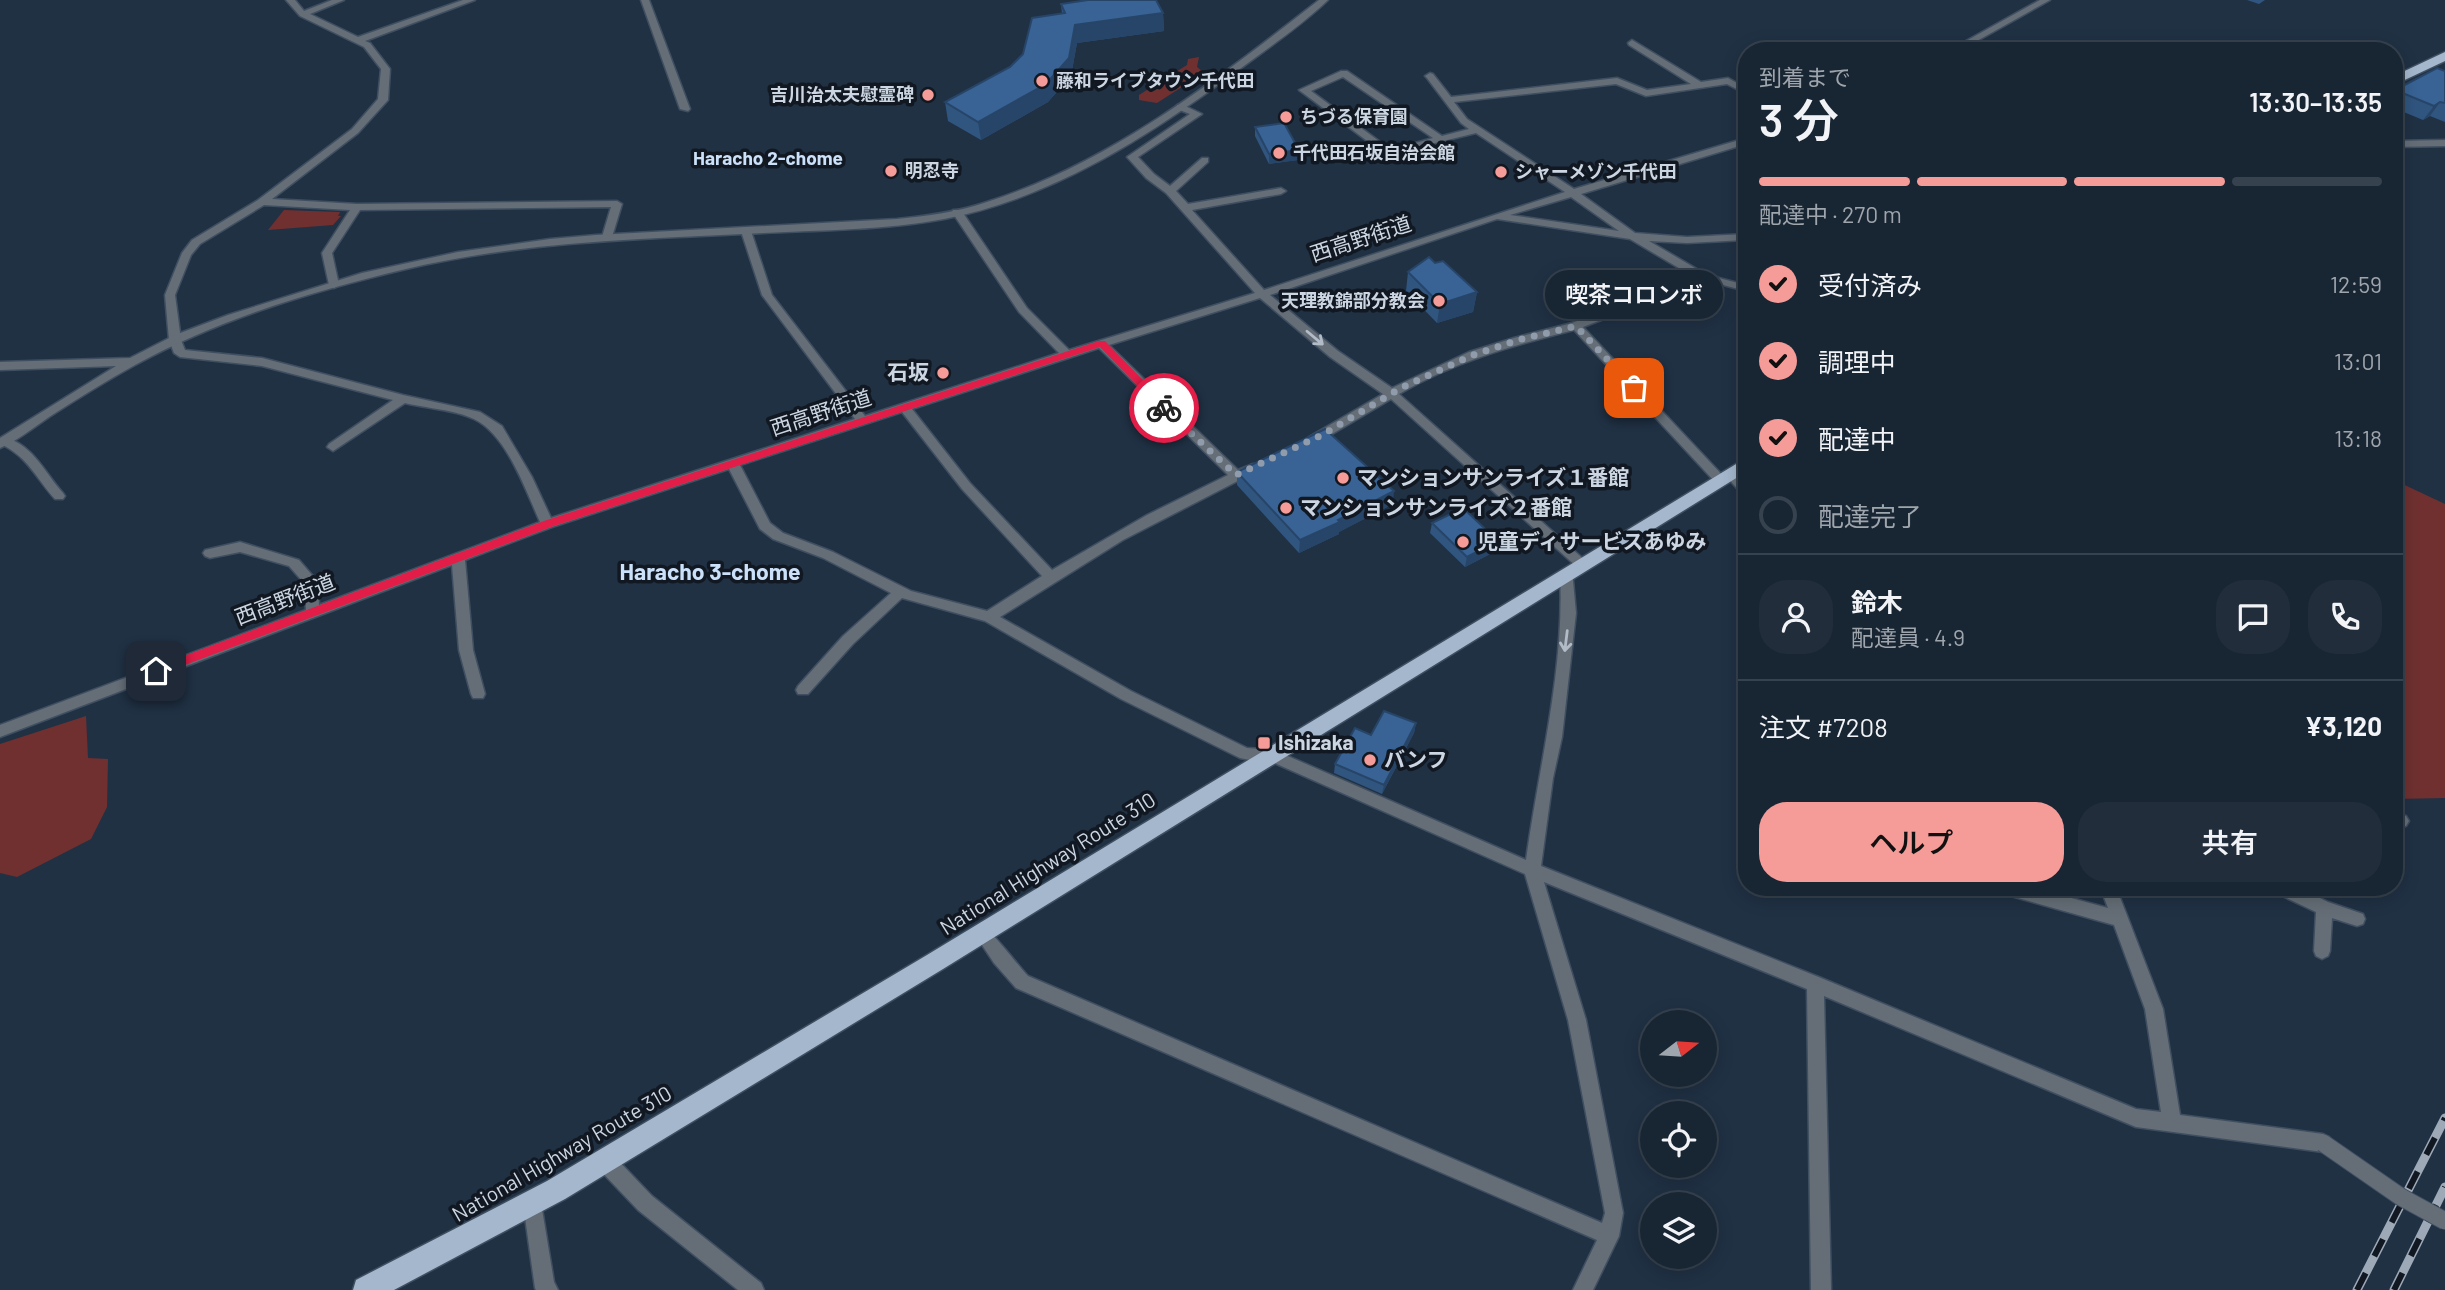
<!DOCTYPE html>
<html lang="ja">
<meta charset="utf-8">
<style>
body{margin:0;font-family:Barlow,"Noto Sans JP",sans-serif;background:#212d3b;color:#f1f3f6;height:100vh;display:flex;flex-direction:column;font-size:26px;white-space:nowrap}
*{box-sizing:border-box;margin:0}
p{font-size:23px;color:#9fa5ac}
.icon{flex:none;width:38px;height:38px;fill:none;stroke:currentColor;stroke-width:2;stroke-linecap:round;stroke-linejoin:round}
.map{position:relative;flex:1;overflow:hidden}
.details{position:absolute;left:1738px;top:42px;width:665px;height:854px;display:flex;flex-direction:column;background:#182533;border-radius:28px;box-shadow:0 4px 18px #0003,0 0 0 2px #36424e}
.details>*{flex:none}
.needle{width:46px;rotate:73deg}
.buttons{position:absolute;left:1640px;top:1010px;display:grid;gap:14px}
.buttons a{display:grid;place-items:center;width:77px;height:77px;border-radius:50%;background:#182533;box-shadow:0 4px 18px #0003,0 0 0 2px #36424e;font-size:35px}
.pin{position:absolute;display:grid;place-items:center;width:60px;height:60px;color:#fff;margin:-30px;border-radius:14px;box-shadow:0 4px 10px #0006}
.courier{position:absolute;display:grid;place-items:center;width:70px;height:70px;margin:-35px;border:5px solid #e11d48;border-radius:50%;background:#fff;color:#222;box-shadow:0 2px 9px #0007}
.bubble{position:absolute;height:49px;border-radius:24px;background:#182533;box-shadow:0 4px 18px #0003,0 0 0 2px #36424e;font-size:23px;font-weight:600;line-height:49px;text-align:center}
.headline em{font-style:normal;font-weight:600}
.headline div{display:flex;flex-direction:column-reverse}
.headline{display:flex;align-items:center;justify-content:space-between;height:119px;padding:0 21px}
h1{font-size:46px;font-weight:600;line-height:52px}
.bar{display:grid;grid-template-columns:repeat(4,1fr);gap:10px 7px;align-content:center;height:84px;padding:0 21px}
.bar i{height:9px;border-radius:5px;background:#36424e}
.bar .on{background:#f59b98}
.bar p{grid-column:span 4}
.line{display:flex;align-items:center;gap:18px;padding:0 21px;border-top:2px solid #36424e}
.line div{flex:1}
.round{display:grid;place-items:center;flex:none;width:74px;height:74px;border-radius:28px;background:#212d3b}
ol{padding:0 21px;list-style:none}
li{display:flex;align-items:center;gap:21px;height:77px}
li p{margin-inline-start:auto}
li .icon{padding:7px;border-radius:50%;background:#f59b98;color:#111;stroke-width:4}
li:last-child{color:#9fa5ac}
li i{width:38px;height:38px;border:4px solid #36424e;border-radius:50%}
.action{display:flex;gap:14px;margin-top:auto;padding:14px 21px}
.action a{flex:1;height:80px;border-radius:28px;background:#f59b98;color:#111;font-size:28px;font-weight:600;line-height:80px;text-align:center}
.action a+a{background:#212d3b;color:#f1f3f6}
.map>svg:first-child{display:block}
</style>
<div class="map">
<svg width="2445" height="1290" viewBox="0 0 2445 1290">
<rect width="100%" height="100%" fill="#203144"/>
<path fill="#703030" d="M1199,57l-2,10 5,4 -6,2 3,3 -42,27 -18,-3v-5l48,-30 1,-6z
M284,210l56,2 -2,4h3l-8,9 -65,5z
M2394,480l51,24v294l-51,1z
M86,716l2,42 20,1 -1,48 -16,32 -74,38 -17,-4v-129z"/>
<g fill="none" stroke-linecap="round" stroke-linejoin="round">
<g stroke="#3f4f61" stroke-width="3">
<path id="minor" d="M286,0h9l9,11 28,-11h12l-34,14 48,23 105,-37h12l-110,41 5,2 20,26 -2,31 -30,33 -86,66 85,5 260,-3 5,3 -10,33 -5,3 -5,-3 9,-30 -251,3 -28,43 7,32 -5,3 -5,-3 -7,-32 28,-43 -86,-5 -64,39 -9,11 -16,40 6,45 4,10 77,8 141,37 77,17 22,14 30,51 19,41 304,-99 -93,-124 -21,-64 1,-2h8l1,2 21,64 93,121 194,-63 -40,-41 -67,-100 1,-2h8l66,98 42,42 186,-57 -89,-100 -20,-15 -19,-21 63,-43 -13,-5v-4h6l19,9 -64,43 16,17 16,12 32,-28h6v4l-32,29 12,13 93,-16 5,3 -5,3 -89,16 72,80 301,-98 -89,-59 -90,22 -87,-65 42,-19h6l95,65 27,-7 -8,-6 -34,-45 -2,-2 5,-3 3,1 18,23 166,-19 30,12 44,-6 -62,-39 -1,-2 4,-3 69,42 27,-4 18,10v6l-19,-10 -81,12 -30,-12 -162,18 13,17 107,70 172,-51v6l-165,50 54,39 52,4 59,-3v6l-59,3 -38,-2 58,34 39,10v6l-42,-11 -121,47 141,150 2,3 -2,3h-8l-142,-153c-60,15 -121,32 -175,64l190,170 -2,3h-10l-186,-168 -74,44h-8l-2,-3 2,-3 74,-43 -53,-37 -70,-59 -151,47 129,125 15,-6 4,1 2,3 -2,3 -134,69 -123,77 131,74 116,57 27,2 252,110c13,-95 39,-191 34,-287l7,-5 5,2 4,43 -14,124 -9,41 -12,88 280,112 315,131 25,3 -16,-103 -31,-84 -110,-31 -6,-2 -2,-5h35l77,21 -8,-21h16l47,122 17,106 143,19 6,3 3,6 -3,6 -6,3 -187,-25 -312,-131 7,294h-20l-4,-301 -263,-107 42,138 37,193 -4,23 -26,54h-20l24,-50 -581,-252 -22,-25 -20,-30 2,-5 6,-2c8,2 37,41 46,50l574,247 3,-10 -37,-193 -43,-146 -255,-113 -5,2 -25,-5 -119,-59 -136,-78 -83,-23 -49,46 -45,50h-10l-2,-4 2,-4 45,-50 48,-43 -68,-35 -50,-19 -13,-10 -31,-60 -177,58 -87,33 8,90 12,44 -2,4h-10l-2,-4 -12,-44 -7,-85 -452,172v-12l306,-115 -2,-27 -15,-17 -49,-14 -30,6 -5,-2 -2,-3 2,-3 35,-8 59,18 19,22 1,23 221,-83c-15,-33 -33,-87 -66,-103 -18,-9 -49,-11 -69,-16l-72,48 -6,-4 2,-3 64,-44 -131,-34 -82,-9 -6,-4 -5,-13 -4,-45 17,-42 10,-13 66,-40 94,-71 26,-30 3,-30 -17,-22 -64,-31zM1343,77l90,61 -42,12 -80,-59zM1571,197l48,34 -109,-16zM1497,219l133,20 64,38 -122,46 -58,15 -45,14 -77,36 -54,-37 -68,-56zM1099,348l129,127 -81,40 -95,55 -82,-87 -58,-74zM902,412l60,77 80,87 -55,35 -76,-20 -78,-39 -50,-19 -13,-10 -30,-58z
M641,0h8l41,109 -2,2 -8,-2z
M2040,0h10l-91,51h-11z
M2445,140v6l-51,1v-6z
M5,437c30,10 39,35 58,56l2,3 -2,3h-8c-20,-22 -26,-41 -54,-55v-6z
M1730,469l4,1 12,13v12l-4,-1 -16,-18 -2,-3z
M2394,814l12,2 3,5 -3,5 -12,2z
M2272,887h25l31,15 35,12 2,5 -2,5 -6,2 -25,-8 -2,33 -2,5 -6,3 -6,-3 -2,-5 2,-39 -42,-20z
M605,1152l7,2 40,42 109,87 3,7h-26l-100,-80 -40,-42 -2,-7 2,-7z
M532,1194l7,2 2,7 13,79 4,8h-22l-1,-2 -12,-85 2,-7z"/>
</g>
<g stroke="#3f4f61" stroke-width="3">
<path id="tertiary" d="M1319,0h9c-27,26 -60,48 -91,71 -88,65 -184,127 -293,148 -59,11 -120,11 -180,14 -120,6 -240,8 -358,36 -93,22 -187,50 -271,96 -29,16 -58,34 -86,52 -16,11 -32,24 -49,31v-10l116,-72 -116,4v-8l130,-4 45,-23 53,-20 134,-42 96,-21 92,-13 46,-4 301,-16c30,-3 61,-7 90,-17 125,-40 229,-122 332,-202z"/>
</g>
<g stroke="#3f4f61" stroke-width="3">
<path id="trunk" d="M2445,52v9l-51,24v-9z
M1746,458v14l-803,497 -378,230 -171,91h-41l3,-10 191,-99 380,-226z"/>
</g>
<use href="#minor" fill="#656e77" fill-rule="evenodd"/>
<use href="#tertiary" fill="#656e77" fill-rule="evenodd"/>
<use href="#trunk" fill="#a4b7cd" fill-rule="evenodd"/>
<g stroke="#9da9b7" stroke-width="9">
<path id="rail" d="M2357,1290l88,-172
M2394,1290l51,-103"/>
</g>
<use href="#rail" stroke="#111821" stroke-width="6" stroke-dasharray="19" stroke-linecap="butt"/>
<g stroke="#3f4f61" stroke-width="19" stroke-linecap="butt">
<path id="pedestrian-bridge" d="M2323,1143l78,54 44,24"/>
</g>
<use href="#pedestrian-bridge" stroke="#656e77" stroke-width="17"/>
</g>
<path fill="#30557f" d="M2247,0h18l-6,4z
M1061,4l102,9 1,18 -87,12 -6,33 -23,26 -67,38 -33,-19 -3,-19 65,-35 52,-53z
M2445,71v51l-15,-6 -7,4 -29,-12v-16l1,-2z
M1255,127l44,23 -1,10 -29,4 -14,-28z
M1435,263l42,29 -4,20 -36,11 -31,-32 2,-19z
M1237,472l156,32 -54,28v2l-40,19 -62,-68z
M1432,523l64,28 -31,16 -35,-34z
M1416,723l-2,10 -32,61 -48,-21 1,-9 36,-29z"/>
<path fill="#274568" d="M1163,13l1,18 -87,12 -6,33 -23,26 -67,38 -3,-18 97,-97z
M2440,102l-10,14 -7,4 11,-14z
M1299,150l-1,10 -29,4v-10z
M1477,292l-4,20 -36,11 3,-19z
M1394,491l-1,13 -54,28v2l-40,19 1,-13z
M1498,541l-2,10 -31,16 2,-10z
M1416,723l-2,10 -32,61 2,-9z"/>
<path fill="#386394" stroke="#274568" stroke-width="2" d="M1088,0h68l7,13 -88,12 -6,33 -23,26 -68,38 -33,-20 65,-35 13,-13 9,-36 33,-5 -4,-9z
M2437,68l8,3v32l-5,-1 -6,4 -39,-16z
M1284,123l15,27 -30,4 -14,-27z
M1429,257l6,6 8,-2 34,31 -37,12 -32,-32z
M1325,429l69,62 -56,29 2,2 -40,18 -63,-68z
M1463,508l35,33 -31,16 -35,-34z
M1384,711l32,12 -32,62 -49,-21 20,-36 16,7z"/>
<defs><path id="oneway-shaft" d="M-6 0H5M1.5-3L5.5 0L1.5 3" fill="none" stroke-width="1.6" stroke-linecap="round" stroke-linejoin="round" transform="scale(1.75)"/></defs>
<g stroke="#b2bcc8">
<use href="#oneway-shaft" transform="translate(1315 338) rotate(40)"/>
<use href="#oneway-shaft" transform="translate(1566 641) rotate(97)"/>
</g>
<path fill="#e11d48" d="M1099,341h6l63,65v4h-7l-61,-63 -549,180 -390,147h-9l-1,-3 1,-3 392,-147z"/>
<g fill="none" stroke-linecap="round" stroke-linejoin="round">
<path stroke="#909cab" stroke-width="7" stroke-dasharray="0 12.6" d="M1164,408l72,67 86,-40 79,-47 72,-33 45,-15 58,-14 58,62"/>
</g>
<g fill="#f59b98" stroke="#111821" stroke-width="2.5">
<circle cx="1042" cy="81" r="7"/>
<circle cx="928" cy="95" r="7"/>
<circle cx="1286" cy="117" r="7"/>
<circle cx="1279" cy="153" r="7"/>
<circle cx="891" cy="171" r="7"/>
<circle cx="1501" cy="172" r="7"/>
<circle cx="1439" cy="301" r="7"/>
<circle cx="943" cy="373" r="7"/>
<circle cx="1343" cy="478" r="7"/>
<circle cx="1286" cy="508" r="7"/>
<circle cx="1463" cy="542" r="7"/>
<rect x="1257" y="736" width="14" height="14" rx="3.5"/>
<circle cx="1370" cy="760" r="7"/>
</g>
<g text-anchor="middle" stroke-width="7" stroke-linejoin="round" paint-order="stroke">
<g font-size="18" font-weight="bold" fill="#ccd6e3" stroke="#111821" text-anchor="start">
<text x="1056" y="87">藤和ライブタウン千代田</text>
<text x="914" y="101" text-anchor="end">吉川治太夫慰霊碑</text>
<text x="1300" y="123">ちづる保育園</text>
<text x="1293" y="159">千代田石坂自治会館</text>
<text x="905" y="177">明忍寺</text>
<text x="1515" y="178">シャーメゾン千代田</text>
<text x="1425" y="307" text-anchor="end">天理教錦部分教会</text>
</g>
<g font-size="19" font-weight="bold" fill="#cbe0f9" stroke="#111821">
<text x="768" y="165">Haracho 2-chome</text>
</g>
<g font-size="21" fill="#ccd6e3" stroke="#111821">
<text transform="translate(1361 239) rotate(-18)" y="7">西高野街道</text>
<text transform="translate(821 413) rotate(-18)" y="7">西高野街道</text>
<text transform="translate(285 600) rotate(-21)" y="7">西高野街道</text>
<text transform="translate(1048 864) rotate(-32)" y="7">National Highway Route 310</text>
<text transform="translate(562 1154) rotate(-30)" y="7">National Highway Route 310</text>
</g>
<g font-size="21" font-weight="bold" fill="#ccd6e3" stroke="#111821" text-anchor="start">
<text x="929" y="380" text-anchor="end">石坂</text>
<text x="1357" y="485">マンションサンライズ１番館</text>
<text x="1300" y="515">マンションサンライズ２番館</text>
<text x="1477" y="549">児童ディサービスあゆみ</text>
<text x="1278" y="750">Ishizaka</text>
<text x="1384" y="767">バンフ</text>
</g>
<g font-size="23" font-weight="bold" fill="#cbe0f9" stroke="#111821">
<text x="710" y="580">Haracho 3-chome</text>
</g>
</g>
</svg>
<div class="buttons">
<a><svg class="needle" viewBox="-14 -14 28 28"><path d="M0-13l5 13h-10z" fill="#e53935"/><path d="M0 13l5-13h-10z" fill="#9fa5ac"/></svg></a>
<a><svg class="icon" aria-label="locate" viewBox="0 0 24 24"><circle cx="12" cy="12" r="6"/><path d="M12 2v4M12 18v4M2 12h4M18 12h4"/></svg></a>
<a><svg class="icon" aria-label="layers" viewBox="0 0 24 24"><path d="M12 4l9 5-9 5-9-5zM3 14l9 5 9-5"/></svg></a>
</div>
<div class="pin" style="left:1634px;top:388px;background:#ea580c"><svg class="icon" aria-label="bag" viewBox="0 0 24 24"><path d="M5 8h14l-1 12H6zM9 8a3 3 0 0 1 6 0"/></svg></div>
<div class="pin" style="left:156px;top:671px;background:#1f2937"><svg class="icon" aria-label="home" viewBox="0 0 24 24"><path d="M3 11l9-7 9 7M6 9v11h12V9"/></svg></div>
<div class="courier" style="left:1164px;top:408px"><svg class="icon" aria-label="bike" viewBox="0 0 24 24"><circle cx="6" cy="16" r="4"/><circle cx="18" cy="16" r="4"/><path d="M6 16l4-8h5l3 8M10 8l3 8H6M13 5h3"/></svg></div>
<div class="bubble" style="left:1545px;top:270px;width:178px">喫茶コロンボ</div>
<section class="details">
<div class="headline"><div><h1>3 分</h1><p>到着まで</p></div><em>13:30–13:35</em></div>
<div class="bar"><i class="on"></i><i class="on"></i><i class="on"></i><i></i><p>配達中 · 270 m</p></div>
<ol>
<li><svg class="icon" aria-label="check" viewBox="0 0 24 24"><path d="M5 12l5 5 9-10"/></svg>受付済み<p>12:59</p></li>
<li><svg class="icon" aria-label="check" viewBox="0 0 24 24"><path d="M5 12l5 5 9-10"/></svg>調理中<p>13:01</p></li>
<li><svg class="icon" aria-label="check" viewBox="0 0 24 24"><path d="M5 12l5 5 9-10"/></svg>配達中<p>13:18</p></li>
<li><i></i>配達完了</li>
</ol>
<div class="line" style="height:126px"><a class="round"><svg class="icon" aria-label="person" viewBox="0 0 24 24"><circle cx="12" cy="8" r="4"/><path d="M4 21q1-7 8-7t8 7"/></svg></a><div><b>鈴木</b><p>配達員 · 4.9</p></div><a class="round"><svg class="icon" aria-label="chat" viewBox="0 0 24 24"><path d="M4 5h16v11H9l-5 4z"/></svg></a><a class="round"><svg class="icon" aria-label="phone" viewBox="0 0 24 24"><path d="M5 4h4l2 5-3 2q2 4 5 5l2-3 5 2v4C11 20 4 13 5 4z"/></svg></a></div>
<div class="line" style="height:91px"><div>注文 #7208</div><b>¥3,120</b></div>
<div class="action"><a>ヘルプ</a><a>共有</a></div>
</section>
</div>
